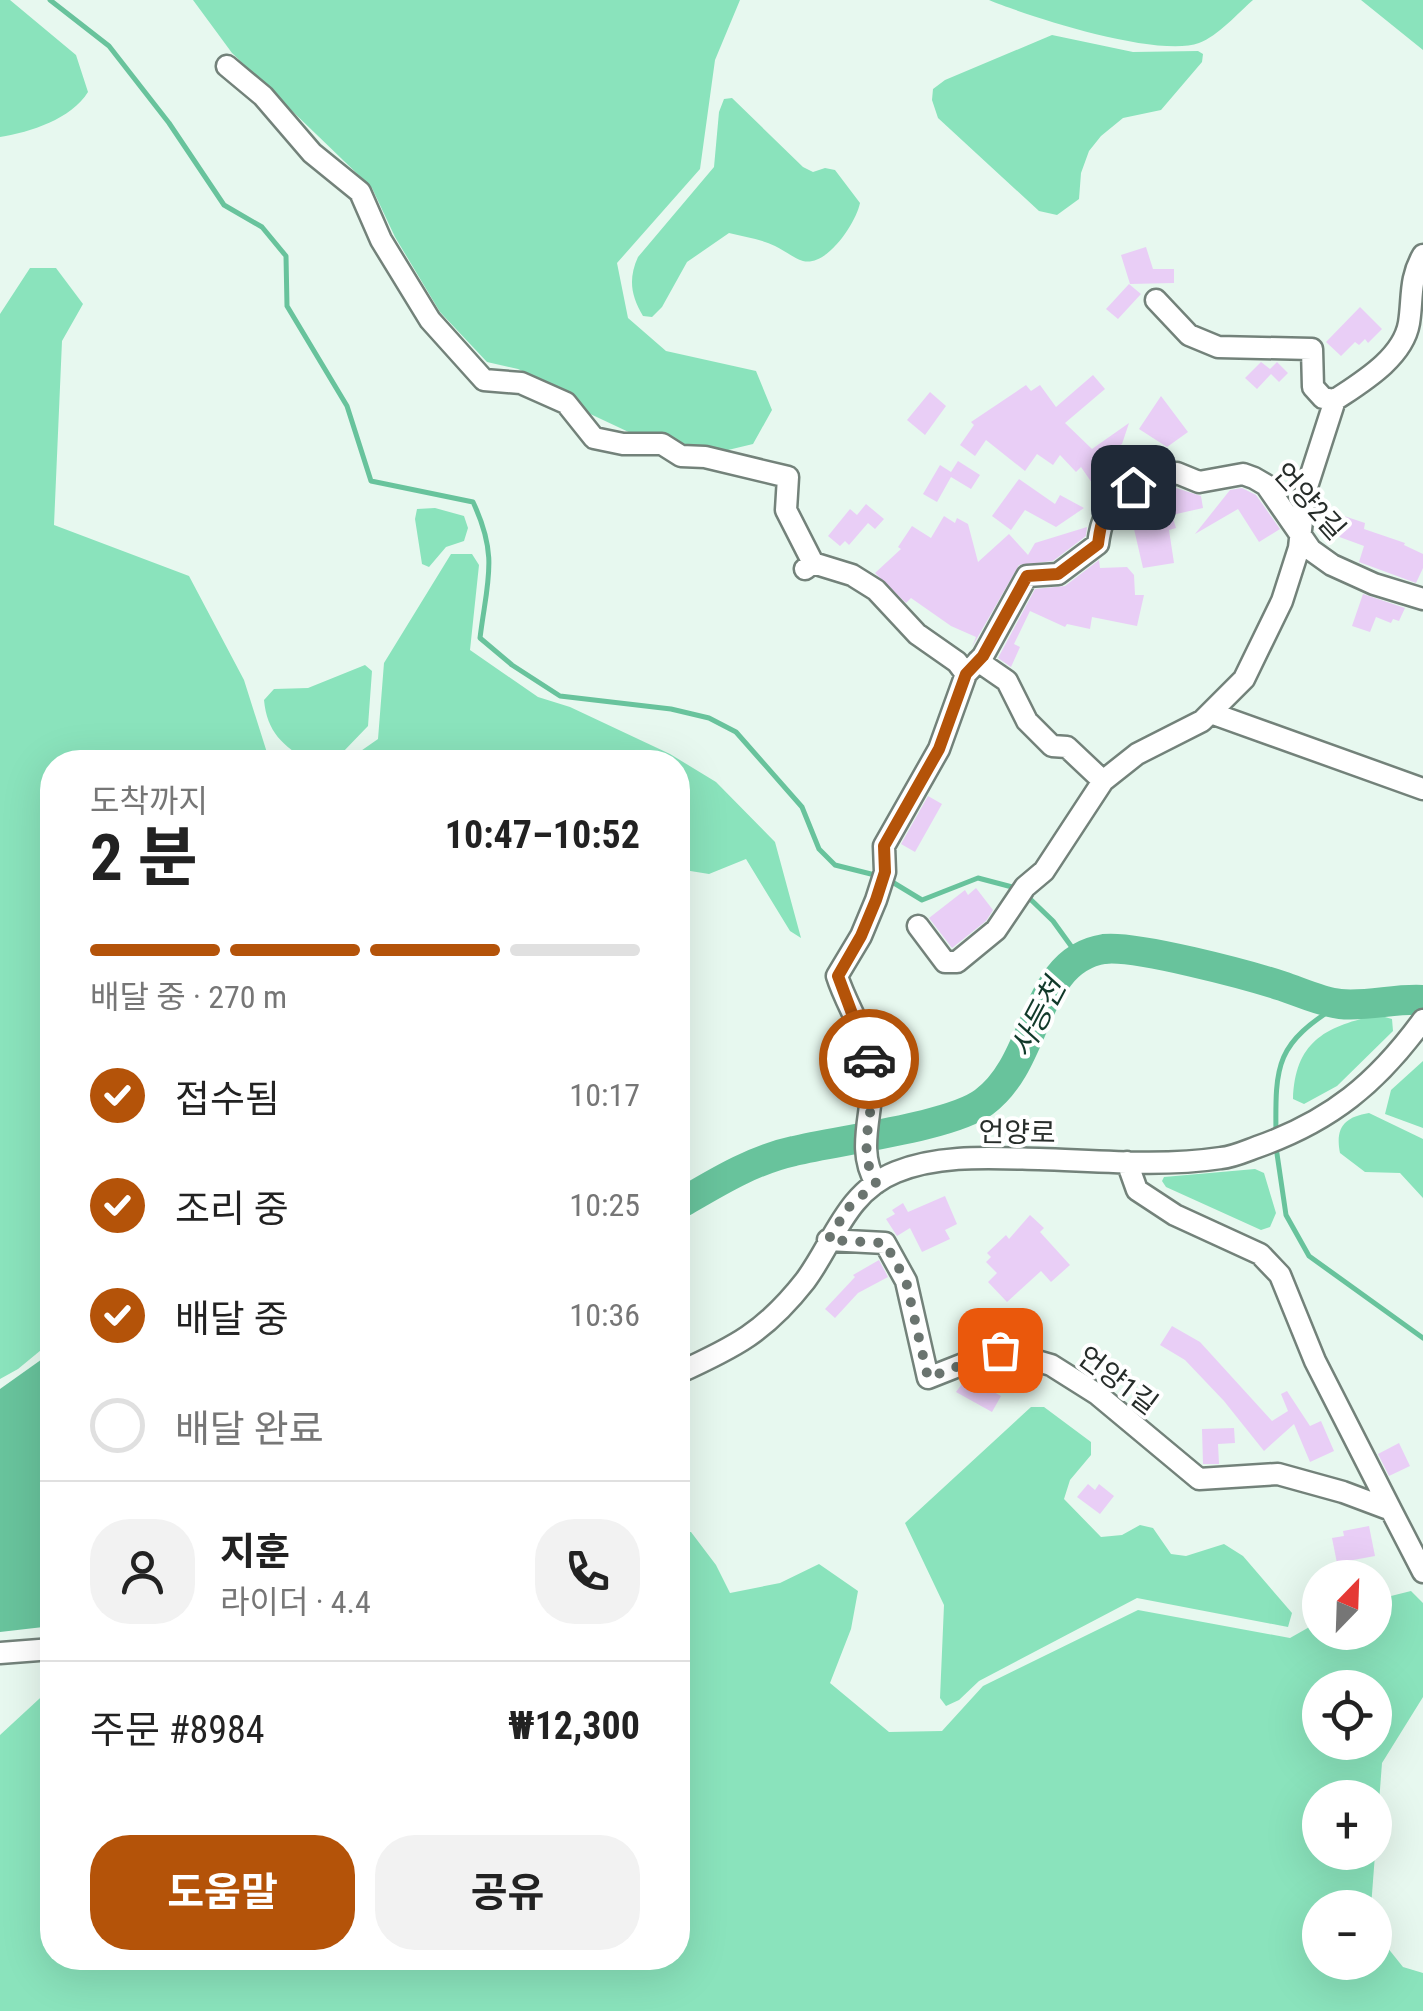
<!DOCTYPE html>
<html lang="ko">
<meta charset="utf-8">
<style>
body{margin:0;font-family:"Roboto Condensed","Noto Sans KR",sans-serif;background:#f2f2f2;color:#222;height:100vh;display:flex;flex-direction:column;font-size:38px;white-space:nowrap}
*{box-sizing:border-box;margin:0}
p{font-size:32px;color:#767676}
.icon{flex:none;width:55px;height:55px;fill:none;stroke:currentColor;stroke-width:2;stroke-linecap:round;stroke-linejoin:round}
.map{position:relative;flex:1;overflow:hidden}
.side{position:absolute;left:40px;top:750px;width:650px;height:1220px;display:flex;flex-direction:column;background:#fff;border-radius:40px;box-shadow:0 10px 40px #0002}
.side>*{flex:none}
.needle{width:65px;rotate:23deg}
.tools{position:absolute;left:1302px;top:1560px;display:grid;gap:20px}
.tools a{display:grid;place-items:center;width:90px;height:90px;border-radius:50%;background:#fff;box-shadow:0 10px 40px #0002;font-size:50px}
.pin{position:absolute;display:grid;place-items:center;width:85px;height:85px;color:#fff;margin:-42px;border-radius:20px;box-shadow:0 5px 15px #0006}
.courier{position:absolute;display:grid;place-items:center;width:100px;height:100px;margin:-50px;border:8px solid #b45309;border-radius:50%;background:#fff;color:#222;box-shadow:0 2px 12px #0007}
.summary em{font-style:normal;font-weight:700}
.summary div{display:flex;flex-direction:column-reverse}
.summary{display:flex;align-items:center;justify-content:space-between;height:170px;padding:0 50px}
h1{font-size:65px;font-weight:700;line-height:75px}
.bar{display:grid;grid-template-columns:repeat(4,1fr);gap:15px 10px;align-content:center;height:120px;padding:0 50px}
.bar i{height:12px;border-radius:8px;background:#e0e0e0}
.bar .selected{background:#b45309}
.bar p{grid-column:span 4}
.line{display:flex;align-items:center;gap:25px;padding:0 50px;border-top:2px solid #e0e0e0}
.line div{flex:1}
.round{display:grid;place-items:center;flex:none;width:105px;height:105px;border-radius:40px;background:#f2f2f2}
ol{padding:0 50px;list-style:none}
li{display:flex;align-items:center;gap:30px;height:110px}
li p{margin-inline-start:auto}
li .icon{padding:10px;border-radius:50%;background:#b45309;color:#fff;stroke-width:4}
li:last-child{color:#767676}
li i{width:55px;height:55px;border:5px solid #e0e0e0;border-radius:50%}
.button{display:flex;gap:20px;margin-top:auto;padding:20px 50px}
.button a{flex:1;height:115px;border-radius:40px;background:#b45309;color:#fff;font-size:40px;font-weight:700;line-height:115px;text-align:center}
.button a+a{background:#f2f2f2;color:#222}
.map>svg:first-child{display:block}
</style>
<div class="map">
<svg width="1423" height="2011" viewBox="0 0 1423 2011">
<rect width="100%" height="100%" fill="#e7f8ef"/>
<path fill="#8ae3bc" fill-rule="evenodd" d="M0,0h10l66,55 12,37c-17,27 -57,40 -88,45z
M193,0h547l-25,60 -15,109 -83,94 11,55 38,33 90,20 16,39 -19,34 -25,6 -40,-4 -21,-12 -32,1 -49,-23 -26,-23 -42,-20 -31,-7 -47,-50 -45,-75 -23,-49 -140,-135z
M989,0h264c-15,13 -35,36 -54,43 -41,15 -169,-26 -210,-43z
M1361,0h62v50z
M1052,35l81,17 65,-1 5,3 -1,8 -41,48 -38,8 -22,18 -12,15 -8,22 -2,26 -22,16 -18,-4 -101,-93 -6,-18 1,-11 12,-9z
M732,98l71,69 10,5 12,-4 10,2 25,33c-4,20 -33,64 -57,58 -10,-3 -19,-11 -28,-15 -14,-7 -31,-9 -46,-13l-42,29 -25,45 -10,10 -9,-1c-12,-20 -15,-37 -5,-59l76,-90 5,-55 5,-13z
M30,268h26l27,36 -21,37 -8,184 135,51 55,104 25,79 11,3h-228v579l-34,28 -18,10v-1065z
M435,508l29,8 4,12 -4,13 -18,6 -17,20 -7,-3 -7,-45 2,-10z
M451,554h21l7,11 -9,85 68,47 32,10 100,47 46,28 59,60 26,96 -11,-7 -44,-72 -37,15 -31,-5v-107h-333l33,-23 6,-76z
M365,665l7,6 -4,55 -26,27 -33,8c-26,-15 -42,-29 -45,-61l10,-11 34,-1z
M1378,1015l14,4 1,12 -56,55 -33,18 -11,-5c2,-58 33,-73 85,-84z
M1423,1061v67l-38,-14 6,-24z
M1369,1113l54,26v59l-23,-25 -35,-1 -25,-19c-5,-25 4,-36 29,-40z
M1255,1169l9,4 12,40 -6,14 -9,3 -95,-43 -4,-6 2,-4z
M1031,1407h13l47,35v13l-21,25 -6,19 37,38 21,-2 18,-10 13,3 18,26 15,2 38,-12 19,12 49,57 -4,14 -151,-29 -158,83 -20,19 -13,6 -6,-8 4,-93 -39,-82z
M678,1532h13l25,33 14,28 50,-10 39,-19 39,27 -7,38 -21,54 59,49 53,-1 41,-45 155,-76 152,28 30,-17v11h55v-32l36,-9 12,12v94l-41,66 -11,144 -51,1v54h55v-30l28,35 20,6v38h-1423v-276l52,-48v271h626zM1320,1688h55v54h-55zM1320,1798h55v54h-55z"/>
<path fill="#68c39c" d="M52,1352v274l-52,6v-243z"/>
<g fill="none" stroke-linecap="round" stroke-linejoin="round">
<path stroke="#68c39c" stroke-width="5" d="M50,0l59,46 60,77 55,82 38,22 24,29 1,50 60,100 24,75 102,21c26,55 14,79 7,136l32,27 48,31 111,13 38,9 27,14 66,75 17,42 16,16 44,11
M889,880l33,20 56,-22 38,10
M1025,894l28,27 26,36
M1276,1136c-1,-74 0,-92 64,-132
M1276,1147l10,68 23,41 114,82"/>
<path stroke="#68c39c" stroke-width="30" d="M678,1205c36,-21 74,-45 116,-54 44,-11 157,-24 190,-49 56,-41 48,-142 120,-153 32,-4 144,26 178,37 18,6 39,16 58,18 27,3 56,-6 83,-4"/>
</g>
<path fill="#e9cef6" d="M1146,247l7,22h21v14l-44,1 -9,-29z
M1129,284l12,10 -23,25 -12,-10z
M1360,307l22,22 -14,14 -3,-4 -6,6 -4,-3 -14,14 -15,-14z
M1261,362l9,7 7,-7 11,11 -9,9 -8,-8 -14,15 -12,-11z
M1093,375l12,14 -40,34 27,26 37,-26 -7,21 -13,9 20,21 -28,22 -20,-29 -5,5 -16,-17 -7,10 -16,-11 -12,17 -39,-31 -11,16 -15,-11 14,-20 -3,-3 55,-37 5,6 9,-6 16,22z
M930,392l16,14 -21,29 -18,-15z
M1161,396l27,36 -21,15 -28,-18z
M958,461l22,14 -9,14 -20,-12 -14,25 -14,-8 17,-29 11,7z
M1019,479l36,25 5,-9 24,13 -28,19 -31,-17 -14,20 -19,-14z
M1176,488l25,8 2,12 -31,7 4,13 -7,2 5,33 -31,5 -9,-39 -3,1 -12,-12 20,-7 -3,-9 3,-2z
M1242,488l14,7 24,34 -21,13 -21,-33 -43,25 35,-44z
M866,504l18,15 -9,10 -7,-6 -19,22 -4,-4 -5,5 -12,-10 22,-27 7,6z
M1341,515l24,8 -1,6 41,14 -1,2 19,9v14l-7,15 -57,-21 5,-16 -30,-11z
M944,516l11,7 2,-5 11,6 10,38 31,-28 19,21 7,-12 52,-16 -1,9 -33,25 -34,4 -47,82 4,-10 -25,-11 -40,-28 -5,5 -31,-30 26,-24 -3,-2 14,-21 19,12z
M1099,560l1,8 27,-1 7,8 1,20h9l-7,31 -45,-9 -2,12 -23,-5 -2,3 -35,-16 -16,33 6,3 -9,20 -13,-9 37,-69 30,-3z
M1363,594l42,14 -6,13 -6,-2 -2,4 -15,-6 -6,15 -18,-6z
M928,796l14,8 -27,48 -14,-8z
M976,888l17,22 -7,11 -34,27 -23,-30 36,-28 3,5z
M945,1196l12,28 -12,6 5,9 -28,13 -12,-24 -13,8 -11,-17 9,-5 -3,-4 11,-7 5,9z
M1030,1215l14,13 -4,4 30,33 -19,17 -10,-11 -34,31 -19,-20 9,-9 -11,-11 5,-5 -4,-4 19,-18 3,4z
M879,1260l9,17 -30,16 -23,25 -10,-9 30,-32 -2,-2z
M1172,1326l28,16 72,79 16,-10 -7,-17 6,-3 23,35 11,-5 13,30 -24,11 -16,-38 -30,27 -40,-50 -39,-41 -25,-15z
M967,1377l34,19 -9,16 -36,-20z
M1234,1428l1,15 -17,1 1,20h-16l-1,-35z
M1399,1443l11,23 -21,10 -11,-22z
M1088,1484l7,6 4,-6 15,12 -14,18 -23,-17z
M1369,1526l6,30 -38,7 -5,-25 12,-2 -1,-5z"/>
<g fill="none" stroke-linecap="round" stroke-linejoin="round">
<g stroke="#73827a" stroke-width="25">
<path id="minor" d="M227,66l36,30 49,57 48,39 21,48 49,80 54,60 37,3 45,20 28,35 29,6h39l19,12 24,1 83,20 -2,33 27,53
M1156,300l33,35 29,12 94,2 1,38 10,11 12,2c27,-18 68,-42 74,-77 4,-25 0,-44 14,-68
M805,569l8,-6 39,12 24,15 41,44 40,28 9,12
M978,661l29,20 20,40 25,25 15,1 36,34
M1211,713l212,76
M918,926l27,36h12l39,-32 29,-43 19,-16 59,-90 34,-27 65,-33 42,-42 38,-78 17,-53 6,-55 30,-93
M1127,1162l10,28 38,25 85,39 20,21 35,86 76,149
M876,1183c-21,-34 -2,-71 -4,-109 -1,-34 -25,-66 -35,-98l24,-40 15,-36 9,-28 -1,-26 55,-97 27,-75 17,-18 44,-80 31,-2 40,-30c7,-55 32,-56 79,-71l22,9 44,-8 11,4 12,7 45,65 21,15 42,19 49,15
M828,1240l57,3 21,38 22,97 71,-28 52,15 46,29 102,85 79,-5 65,18 48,18 32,62
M678,1373c57,-26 87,-41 127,-92 29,-39 41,-89 91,-109 44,-18 96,-14 143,-13 60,2 122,8 182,-1 12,-1 25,-7 36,-11 74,-26 120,-64 166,-127
M0,1653l52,-4"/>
</g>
<use href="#minor" stroke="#fff" stroke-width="20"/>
</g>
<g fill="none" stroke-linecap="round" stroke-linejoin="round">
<path stroke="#6a746f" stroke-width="10" stroke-dasharray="0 18" d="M869,1059c14,41 -17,84 7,124l-28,25 -20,32 57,3 21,38 22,97 72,-28"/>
<path stroke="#b45309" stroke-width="12" d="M869,1059l-31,-83 23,-40 15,-36 9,-28 -1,-26 55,-97 27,-75 17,-18 44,-80 31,-2 40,-30c4,-33 8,-38 35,-57"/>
</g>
<g text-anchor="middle" stroke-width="8" stroke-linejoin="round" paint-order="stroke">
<g font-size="28" fill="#272d2a" stroke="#fff">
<text transform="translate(1310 501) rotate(48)" y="10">언양2길</text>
<text transform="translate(1017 1132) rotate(1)" y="10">언양로</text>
<text transform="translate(1118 1380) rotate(37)" y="10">언양1길</text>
</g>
<g font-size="30" font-style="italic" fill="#11392a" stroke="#fff">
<text transform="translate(1038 1018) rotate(-62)" y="10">사등천</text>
</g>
</g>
</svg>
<div class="tools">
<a><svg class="needle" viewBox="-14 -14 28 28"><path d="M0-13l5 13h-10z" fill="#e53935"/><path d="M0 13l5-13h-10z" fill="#767676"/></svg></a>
<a><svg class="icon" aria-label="locate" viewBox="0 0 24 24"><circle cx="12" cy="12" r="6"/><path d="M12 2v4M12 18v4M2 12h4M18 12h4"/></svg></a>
<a>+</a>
<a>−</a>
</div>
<div class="pin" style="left:1000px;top:1350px;background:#ea580c"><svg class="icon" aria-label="bag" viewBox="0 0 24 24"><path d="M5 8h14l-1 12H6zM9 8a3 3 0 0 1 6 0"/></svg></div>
<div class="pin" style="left:1133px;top:487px;background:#1f2937"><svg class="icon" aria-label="home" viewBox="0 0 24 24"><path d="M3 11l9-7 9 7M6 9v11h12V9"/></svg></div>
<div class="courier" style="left:869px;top:1059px"><svg class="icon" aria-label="car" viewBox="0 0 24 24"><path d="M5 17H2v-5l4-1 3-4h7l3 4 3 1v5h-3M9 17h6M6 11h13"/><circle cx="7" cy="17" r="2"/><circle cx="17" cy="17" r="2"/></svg></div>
<section class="side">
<div class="summary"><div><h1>2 분</h1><p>도착까지</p></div><em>10:47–10:52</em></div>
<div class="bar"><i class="selected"></i><i class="selected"></i><i class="selected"></i><i></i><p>배달 중 · 270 m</p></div>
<ol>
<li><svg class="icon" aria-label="check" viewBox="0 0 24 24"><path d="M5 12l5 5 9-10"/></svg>접수됨<p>10:17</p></li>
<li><svg class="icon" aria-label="check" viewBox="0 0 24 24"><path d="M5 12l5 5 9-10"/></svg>조리 중<p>10:25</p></li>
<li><svg class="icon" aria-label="check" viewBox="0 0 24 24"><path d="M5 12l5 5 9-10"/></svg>배달 중<p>10:36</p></li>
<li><i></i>배달 완료</li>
</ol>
<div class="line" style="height:180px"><a class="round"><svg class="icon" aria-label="person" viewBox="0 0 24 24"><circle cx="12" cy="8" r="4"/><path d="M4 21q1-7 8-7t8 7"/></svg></a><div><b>지훈</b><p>라이더 · 4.4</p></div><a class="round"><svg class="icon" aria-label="phone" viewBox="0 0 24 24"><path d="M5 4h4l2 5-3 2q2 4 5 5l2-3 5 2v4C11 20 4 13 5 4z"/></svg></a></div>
<div class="line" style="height:130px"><div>주문 #8984</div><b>₩12,300</b></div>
<div class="button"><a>도움말</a><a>공유</a></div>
</section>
</div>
